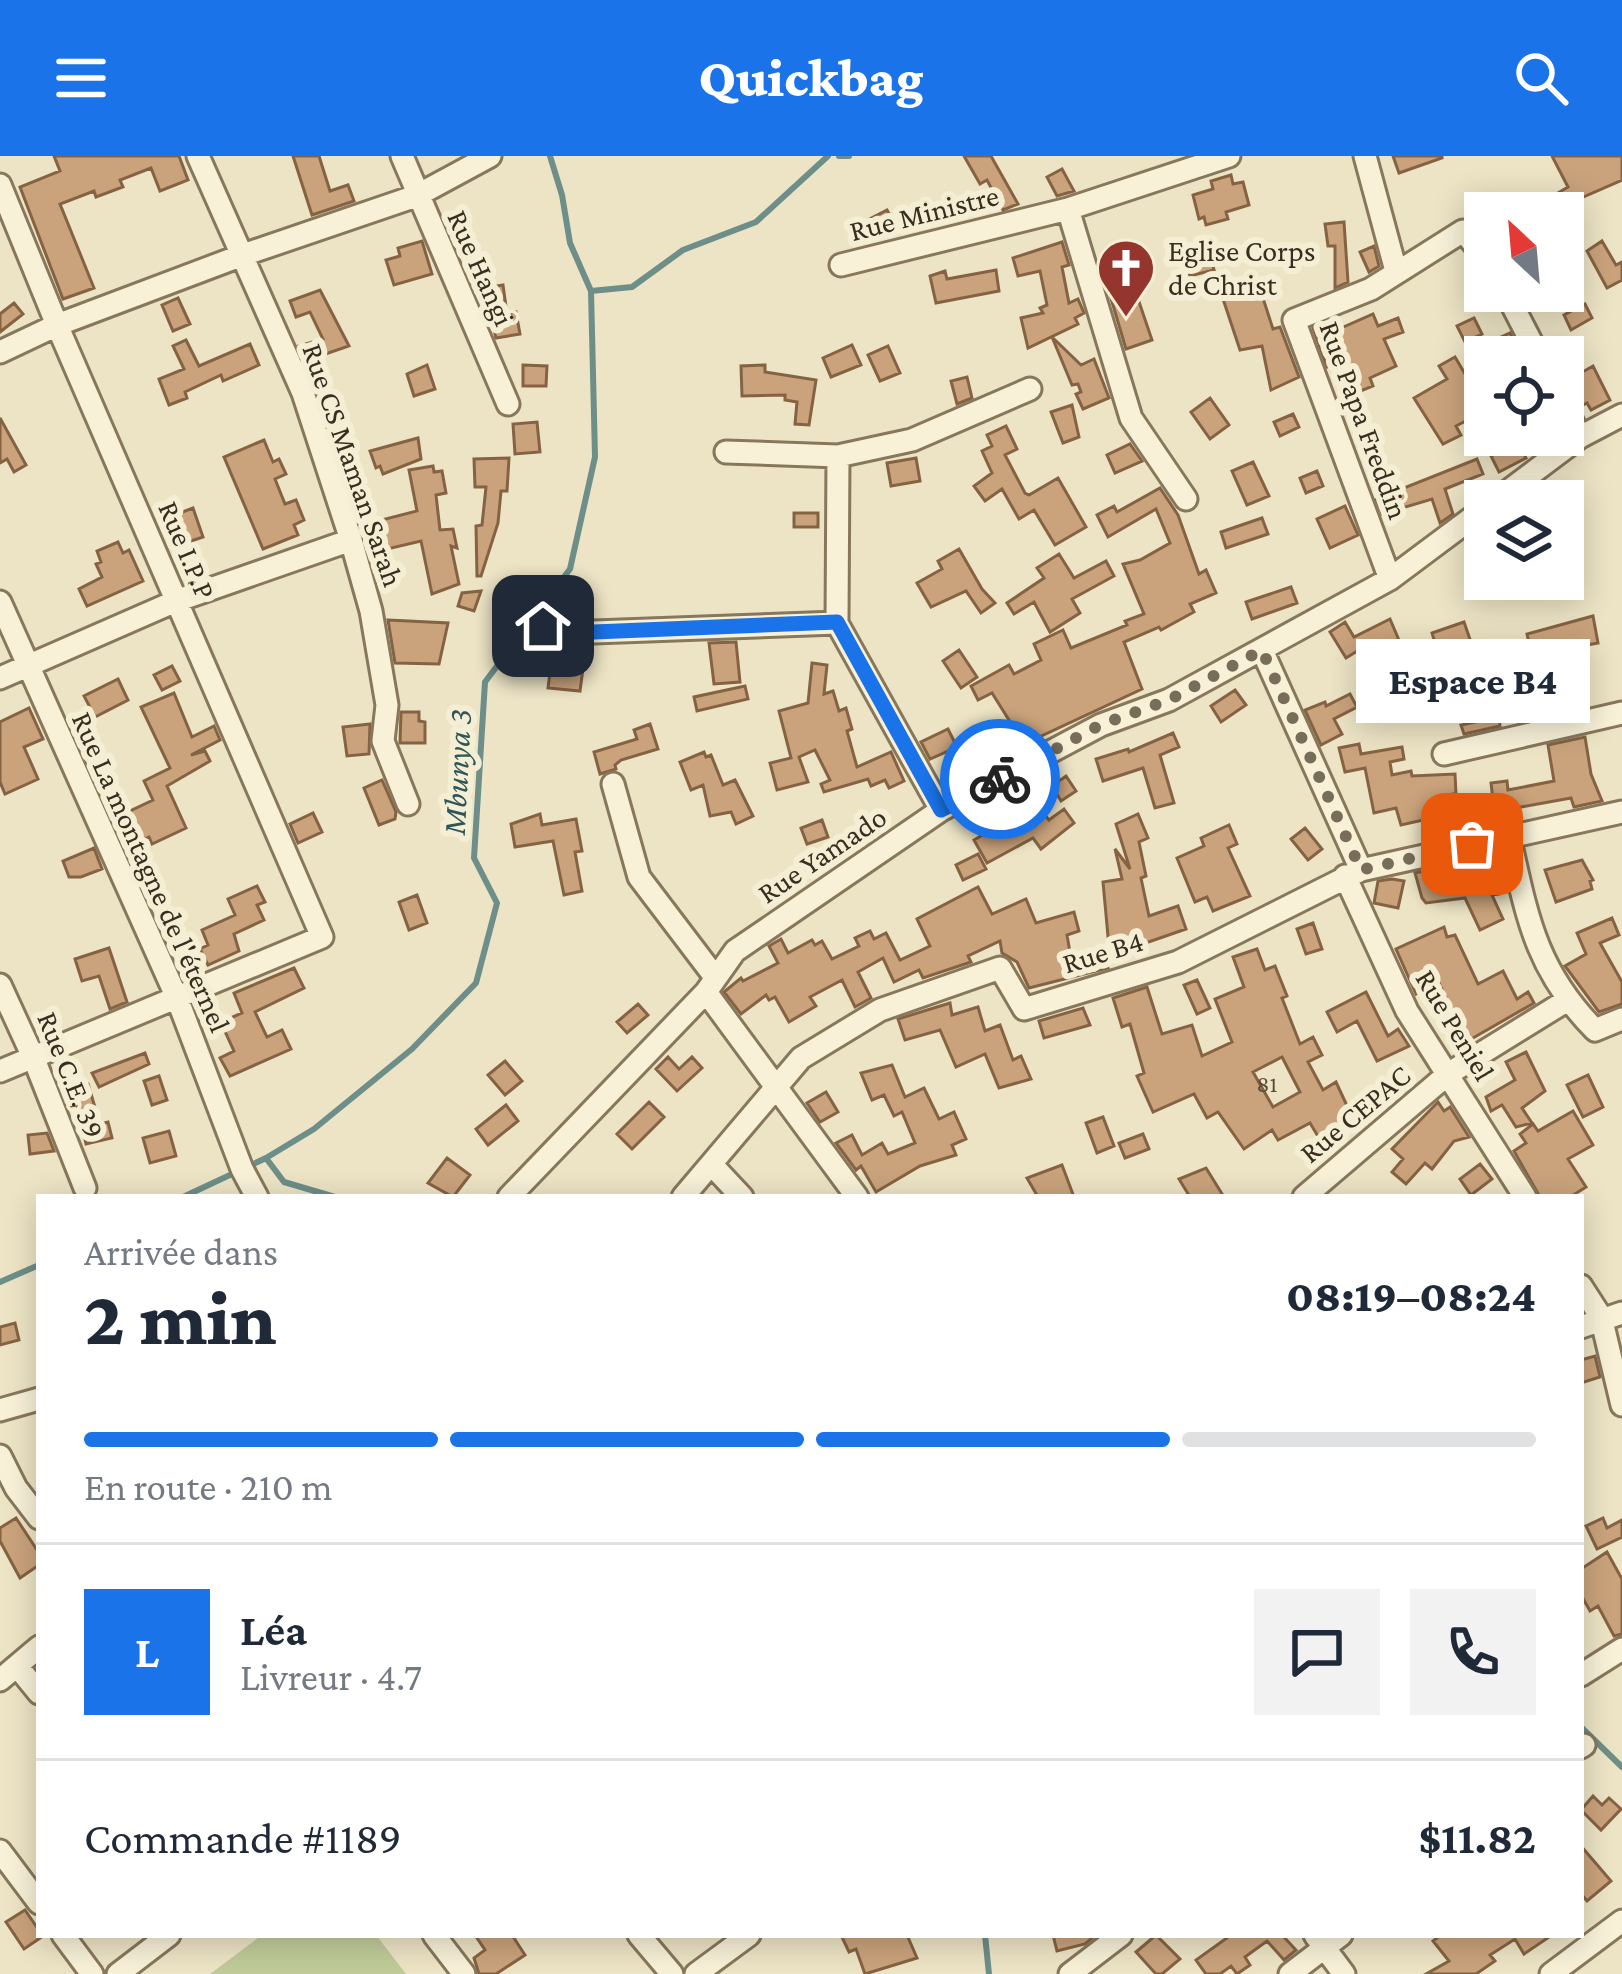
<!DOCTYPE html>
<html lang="fr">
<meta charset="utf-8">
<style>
body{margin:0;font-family:"Crimson Pro",serif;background:#f2f2f3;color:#1f2937;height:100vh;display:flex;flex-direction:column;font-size:45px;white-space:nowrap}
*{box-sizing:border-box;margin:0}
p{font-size:39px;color:#747a83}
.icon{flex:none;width:66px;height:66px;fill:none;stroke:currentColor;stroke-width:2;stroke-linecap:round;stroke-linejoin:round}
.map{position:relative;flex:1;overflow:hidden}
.drawer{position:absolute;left:36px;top:1038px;width:1548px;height:744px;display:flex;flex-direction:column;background:#fff;border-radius:0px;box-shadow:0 6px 30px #0003}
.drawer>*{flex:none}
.needle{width:78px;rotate:334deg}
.tools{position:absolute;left:1464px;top:36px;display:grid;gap:24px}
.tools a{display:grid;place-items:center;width:120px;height:120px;border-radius:0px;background:#fff;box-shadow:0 6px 30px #0003;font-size:60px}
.pin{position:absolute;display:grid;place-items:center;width:102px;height:102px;color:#fff;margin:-51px;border-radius:24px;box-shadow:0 6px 18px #0006}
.courier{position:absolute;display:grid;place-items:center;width:120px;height:120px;margin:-60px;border:9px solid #1a73e8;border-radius:50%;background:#fff;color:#222;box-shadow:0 3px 15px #0007}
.bubble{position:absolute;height:84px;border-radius:0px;background:#fff;box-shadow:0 6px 30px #0003;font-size:39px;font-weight:800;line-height:84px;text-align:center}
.overview em{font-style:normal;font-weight:800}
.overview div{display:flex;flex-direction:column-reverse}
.overview{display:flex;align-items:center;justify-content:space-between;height:204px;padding:0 48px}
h1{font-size:78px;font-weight:800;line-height:90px}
.bar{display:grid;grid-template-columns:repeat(4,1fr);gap:18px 12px;align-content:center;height:144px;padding:0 48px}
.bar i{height:15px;border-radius:9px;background:#e0e1e3}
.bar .on{background:#1a73e8}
.bar p{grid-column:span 4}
.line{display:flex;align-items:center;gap:30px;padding:0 48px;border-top:3px solid #e0e1e3}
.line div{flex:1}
.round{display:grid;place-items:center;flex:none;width:126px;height:126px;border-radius:0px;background:#f2f2f3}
header{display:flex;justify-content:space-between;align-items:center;height:156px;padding:0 48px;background:#1a73e8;color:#fff;font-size:54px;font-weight:800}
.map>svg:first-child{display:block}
</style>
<header><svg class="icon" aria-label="menu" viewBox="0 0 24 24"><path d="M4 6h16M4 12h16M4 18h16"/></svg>Quickbag<svg class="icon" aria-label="search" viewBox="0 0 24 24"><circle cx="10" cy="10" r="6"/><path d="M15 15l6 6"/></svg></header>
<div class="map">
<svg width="1622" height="1818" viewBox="0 0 1622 1818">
<rect width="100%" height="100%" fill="#ede4c5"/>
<path fill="#c0cb99" d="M262,1779h114l30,39h-196z"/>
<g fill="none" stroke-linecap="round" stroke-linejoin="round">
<path stroke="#6d8e89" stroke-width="6" d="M839,0h10
M591,135l41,-4 51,-37 73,-28 72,-66
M266,1002l18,24 51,15
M183,1041l83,-39 48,-29 98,-80 64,-66 21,-80 -23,-45 11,-176 85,-113 25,-112 -4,-166 -21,-48 -8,-48 -12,-39
M0,1126l39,-17
M1581,1571l41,40
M985,1779l4,39"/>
</g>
<path fill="#caa37c" stroke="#856342" stroke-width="3" fill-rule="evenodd" d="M54,0h125l9,24 -28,11 -9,-23 -31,12 3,7 -27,10 -2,-6 -34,13 34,84 -31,11 -43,-112 40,-16z
M293,0h26l11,35 18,-6 6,16 -42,14z
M964,0h27l27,48 -15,6 -16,-30 -7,4z
M1393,0h49v2l-43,15z
M1552,0h70v24l-43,19 3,6 -16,8 -2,-3 -40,3 44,-26z
M1062,13l12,22 -17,5 -10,-19z
M1231,19l2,9 10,-2 6,23 -23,7 2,7 -22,6 -2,-8 -5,2 -6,-24 20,-6 -2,-8z
M887,54l10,19 -27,10 -8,-16z
M1344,66l4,60 -13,6v-42h-7l-3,-22z
M422,85l10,33 -38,11 -8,-25 14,-4 -2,-8z
M1602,85l14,24 6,-3v18l-15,8 -20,-37z
M1062,86l7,23 -7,2 7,36 9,-4 6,14 -9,5 3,6 -50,24 -7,-30 22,-5 -3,-5 7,-3 -7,-34 -22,5 -5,-18z
M1374,90l5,20 -10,6 -9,-20z
M1210,98l4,16 -24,6 -4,-16z
M996,114l3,21 -63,12 -6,-27 15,-5 2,8z
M503,129l4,29 9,-2 4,22 -24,4 -7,-29 -5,1 -6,-21z
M1134,131l18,53 -26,9 -16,-54z
M1260,133l13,40 7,-2 19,50 -28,13 -9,-44 -22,4 -17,-51z
M320,134l29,56 -44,15 -6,-15 24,-7 -13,-27 -14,5 -6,-16z
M178,142l12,26 -17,7 -11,-26z
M14,147l9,11 -23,18v-18z
M1585,148l7,14 -21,12 -7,-15z
M1373,158l5,12 20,-8 5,14 -19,7 12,27 -26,12 3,8 -15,6 -15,-31 -16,6 -14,-39 7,-2 3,10z
M1474,162l8,16 -17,8 -8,-16z
M1510,177l12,24h-27l-7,-14z
M1052,181l29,28 13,-6 15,39 -26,11 -7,-15 5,-2 -3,-8 -6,1z
M186,184l13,26 51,-22 9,21 -36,16 -2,-6 -36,17 2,6 -18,7 -10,-26 25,-10 -11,-23z
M1563,184l16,34 14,-8 17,34 -19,10 -4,-7 -6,3 -18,-32z
M852,189l9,20 -30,12 -8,-19z
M888,190l12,27 -20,8 -12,-26z
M1455,201l16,27 4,-2 10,19v10l-29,15 5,9 -18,9 -29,-46 33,-19 -8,-13z
M427,209l8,24 -21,7 -7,-22z
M523,209l24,1 -1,20h-23z
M765,209v7l51,8 -7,45 -14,-1 2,-22 -12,-2v-5l-43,1 -1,-30z
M967,221l5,21 -15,6 -6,-23z
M1210,242l19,27 -19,14 -19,-27z
M1072,249l7,32 -16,6 -12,-31z
M1293,258l6,13 -19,9 -6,-14z
M0,262l26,47 -12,7 -7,-13 -7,4z
M537,266l3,30 -25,2 -2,-30z
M1006,270l11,23 -12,6 20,38 4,2 29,-17 28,49 -31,18 -21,-35 -15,9 -17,-30 -17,12 -11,-15 18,-13 -10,-22 10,-5 -5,-11z
M418,282l3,21 -38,15 -3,-8 -4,2 -6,-17z
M264,284l9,22 6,-3 7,15 -11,5 10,25 11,-4 8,20 -10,5 4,10 -35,14 -39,-92z
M1519,287l7,15 -27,14 -8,-16z
M1130,288l12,17 -27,12 -8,-18z
M509,302l-2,33h-6l-3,32 -17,53h-4l-1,-50 6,-1 4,-38h-11l-1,-28z
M916,302l4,23 -29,5 -4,-23z
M1477,303l6,15 -38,15 8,25 -13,9 -8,-24 -50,15 -6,-15z
M1253,306l16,34 -22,9 -15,-34z
M433,310l1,6 8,-1 4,22 -10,2 4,35 13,-1 4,19 -6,-2 8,38 -27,10 -11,-53 -51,12 -8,-28 55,-14 -8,-41z
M1317,315l6,15 -17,7 -6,-15z
M1160,332l18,27 21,59 7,-4 10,23 -26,11 4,8 -33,18 -2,-3 -35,15 18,47 -118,55 -32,-51 -14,7 -7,-14 38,-21 5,9 27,-14 -7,-16 29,-14 8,18 56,-23 -2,-4 19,-7 -21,-50 17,-4 30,-17 -14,-34 -48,28 -11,-22 17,-9 3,6z
M1345,350l13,29 -28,13 -13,-29z
M193,352l10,29 -24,8 -10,-28z
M794,357h24v14h-24z
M1262,362l6,16 -42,14 -5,-16z
M118,386l5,11 6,-3 14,31 -56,25 -8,-17 23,-12 -6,-13 5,-2 -4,-11z
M959,393l23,40 13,14 -14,10 -15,-22 -35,16 -14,-24 25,-14 -4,-8z
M1059,398l15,24 32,-17 8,15 -42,23 8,14 -30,19 -16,-30 -20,12 -7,-11 37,-25 -7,-10z
M1291,431l6,16 -45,16 -6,-17z
M481,435l-7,20 -16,-5 4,-13z
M1593,460l5,27 -27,5 7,43 -53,11 -4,-20 28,-5 -8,-29 -10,3 -4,-17z
M1390,463l39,92 -12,6 -3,-7 -32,10 -7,-17 29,-13 -16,-34 -21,10 -8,-16 -13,8 -16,-26 15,-10 9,15z
M388,464l60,3 -9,41 -44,-1z
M1464,466l11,32 11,-4 5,14 -9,4 5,17 -36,12 -19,-64z
M736,486l4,40 -26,2 -5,-41z
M959,494l18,27 -16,11 -18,-27z
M567,503l17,2 -4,30 -32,-3 3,-23 15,2z
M812,507l15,2 -3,29 9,-3 6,20 7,-3 6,21 -5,2 10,36 34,-15 13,29 -15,7 -4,-8 -14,6 -3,-7 -44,13 -3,-8 9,-4 -15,-30 -16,7 9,25 -31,8 -7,-27 21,-5 -12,-47 29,-8z
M172,510l8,15 -18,9 -8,-15z
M118,523l10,21 -33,17 -11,-21z
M745,530l3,13 -51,12 -3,-14z
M1235,534l11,15 -25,17 -10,-16z
M174,537l18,44 22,-11 6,14 -29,15 14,-4 5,10 -43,25 19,42 -34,16 -3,-7 -6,3 -13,-29 23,-11 -9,-19 26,-13 -29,-61z
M1350,538l7,13 -23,12 8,15 -21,11 -16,-35 20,-8 1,4z
M29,552l14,31 -19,8 14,32 -33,15 -5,-12v-60z
M401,556h18v9l6,1v21h-25z
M1499,561l1,9 -36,8 -3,-9z
M370,568l-1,30 -22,2 -4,-29z
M650,568l8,25 -37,11 -6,5 1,4 -16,5 -6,-22 43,-13 -3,-9z
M978,571l17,23 -17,13 -17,-22z
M948,573l9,18 -27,12 -9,-17z
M1173,577l6,14 -19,8 14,48 -19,5 -12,-40 -40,13 -7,-22 32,-10 1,3z
M1585,581l6,37 11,27 -28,6 -3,-9 -61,11 2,12 -16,4 -5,-42 16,-2 1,9 46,-9 -6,-36z
M1359,588l2,10 41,-7 2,12 -14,3 2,13 19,-4 1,5 43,-2 1,20h-3l3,19 -15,3 4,20 -18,4 -4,-20 -22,5 -5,-17 -22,5 -9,-45 -20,4 -6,-24z
M704,596l2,5 5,-2 12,30 12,-5 18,36 -17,8 -5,-12 -21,4 -7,-31 -12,5 -11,-28z
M1066,620l10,15 -15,10 -9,-15z
M382,624l14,32 -1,7 -16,6 -15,-37z
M1064,653l10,14 -33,26 -8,-11 -46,25 -13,-23 27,-16 11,12 32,-22 5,6z
M313,657l9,19 -24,11 -8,-19z
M540,658l2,11 34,-6 6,32 -7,1 7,39 -18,4 -11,-54 -38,6 -4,-23z
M1138,658l10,24 -9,4 7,34 -5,2 8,38 29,-10 8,23 -55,19 1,7 -22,3 -7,-76 19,-3 -7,-30 15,20 -14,-45z
M822,664l6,17 -21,7 -6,-16z
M1229,669l8,19 -9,4 22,48 -37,15 -6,-14 -12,5 -18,-44 27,-12 -3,-8z
M1305,672l17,21 -14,11 -17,-21z
M94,692l8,21 -21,8h-12l-6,-16z
M978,698l8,15 -23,11 -7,-15z
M1498,699l5,23 -7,1 3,15 -7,1 11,24 -23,11 -15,-32 -39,5 -4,-5 -7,-25z
M1582,704l11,20 -3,1 2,8 -36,13 -11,-32z
M1392,723l12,2 -6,27 -24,-5 4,-22z
M257,730l8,16 -8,3 7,15 -30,14 5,17 -31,14 -8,-16 8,-4 -6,-15 33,-15 -7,-16z
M978,731l14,27 34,-15 10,24 38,-11 5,19 -12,4 5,29 33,-5 3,9 -79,20 -12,-26 -15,-9 -2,-12 -32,15 3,6 -48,16 -4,-8 -25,12 -11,-24 -25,14 13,26 -16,9 -13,-27 -32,17 6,9 -27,16 -14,-25 -6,3 -3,-5 -25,19 -17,-22 17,-14 2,3 35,-18 -9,-17 12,-7 7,14 24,-13 3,5 7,-4 10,18 27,-13 -4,-8 15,-7 4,8 12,-6 14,27 30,-14 -13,-27z
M417,739l10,28 -18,7 -10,-28z
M1612,762l7,17 -19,8 22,39v22l-23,8 -34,-46 21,-12 -9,-21z
M1313,767l9,26 -16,5 -9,-25z
M1444,771l3,10 8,-2 23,49 25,-13 14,28 11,-7 6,11 -75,43 -14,-27 9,-4 -15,-32 -23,11 -20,-45z
M109,792l18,54 -17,7 -11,-33 -17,5 -7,-22z
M1257,793l8,21 10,-4 12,30 -5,2 18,46 13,-7 9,18 -14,7 15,28 13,-8 20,43 -34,18 -12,-20 -32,17 -6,-10 -28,19 -26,-37 -11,6 -13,-24 -41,18 -16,-36 7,-3 -14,-49 -8,3 -9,-29 34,-11 15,47 30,-9 10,31 30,-14 -17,-43 29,-12 -11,-30zM1282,901l18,35 -27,15 -20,-35z
M294,812l10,20 -49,24 12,25 15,-7 9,19 -61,27 -10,-18 14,-7 -11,-24 7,-3 -2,-5 14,-6 -8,-20z
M1197,824l13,28 -13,6 -13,-29z
M1366,836l22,44 10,-7 11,17 -32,15 -20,-40 -20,11 -10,-20z
M950,847l2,12 26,-8 7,24 15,-6 13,35 8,-4 10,23 -32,9 -14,-34 -29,13 -16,-37 -35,10 -7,-21z
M638,848l10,11 -21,18 -10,-11z
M1083,852l7,17 -46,13 -5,-17z
M1526,896l19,39 -23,17 10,15 -16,4 -14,-22 -11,6 -5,-14 29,-17 -9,-18z
M145,897l4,11 -50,23 -7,-14z
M668,901l11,12 13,-12 10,11 -25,23 -21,-22z
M505,905l17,20 -17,14 -17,-20z
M892,909l13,32 19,-9 15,31 15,-7 12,27 -14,6 4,10 -36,11 -44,26 -15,-26 -5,4 -20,-27 16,-8 10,20 20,-12 6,11 27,-11 -13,-31 -8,4 -10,-21 -12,5 -11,-27z
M1588,919l15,32 -20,10 -16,-32z
M159,920l8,24 -15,5 -8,-24z
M88,928l12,40 8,-2 4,16 -26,6 -9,-40 -6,2 -5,-16z
M826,936l12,20 -18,10 -13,-19z
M649,946l15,15 -32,32 -15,-15z
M1438,946l6,9 6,-4 19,30 -15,4 -22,28 -7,-6 -19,21 -14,-12 11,-13 -11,-10z
M506,949l12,16 -30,24 -12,-16z
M1573,955l20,34 -25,14 18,28 -16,10h-30l-26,-46 12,-8 -6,-9 13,-10 5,7z
M1103,961l11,29 -17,7 -11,-30z
M169,975l7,25 -26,7 -7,-25z
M47,977l7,18 -24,3 -2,-19z
M1143,978l6,15 -24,9 -6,-15z
M447,1002l23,17 -17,22 -25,-14z
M1480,1008l12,15 -21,16 -11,-16z
M1062,1009l12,32h-36l-11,-19z
M1206,1012l18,29h-34l-11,-18z
M15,1167l4,17 -19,5v-18z
M1595,1200l5,21 -19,6v-23z
M16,1362l23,35v12l-19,13 -20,-37v-13z
M1603,1362l4,10 15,-8v17l-25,12 -11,-23z
M1607,1396l15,27v55l-8,2 -16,-30 -8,5 -9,-16v-26z
M1593,1640l9,9 7,-7 12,11 -20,21 -20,-20z
M1581,1690l30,35 -24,20 -6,-7z
M25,1754l18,26 -19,13 -18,-27z
M475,1779h37l13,20 -29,19h-17l-5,-16 11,-8z
M841,1779h66l10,23 -52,16 -9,-25 -7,3z
M1053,1779h43l-11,9 -28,7z
M1156,1779l24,24 -18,15h-6l-20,-22z
M1231,1779h51l14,15 -12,10 -17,-19 -22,16 5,8 -13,9 -6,-8 -11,8h-14l-10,-14z
M1441,1779h111l-28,19 -9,-15 -25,16 5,6 -19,13h-50l23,-13 -16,-20z"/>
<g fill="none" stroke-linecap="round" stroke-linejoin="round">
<g stroke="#87775b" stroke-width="27">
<path id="minor" d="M198,0l105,237 48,147 20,71 16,94 -4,36 25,63
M402,0l106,248
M1365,0l31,115
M0,29l57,140 265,612 -322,134
M1068,53l63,209 55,81
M841,109l227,-56 161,-53
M1505,135l34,66
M0,196l57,-27 183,-69 176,-60 74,-40
M1563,247l17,34
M726,296l112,4 74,-16 118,-51
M838,300l-1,167 104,187
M1495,345l85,-64 42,-22
M1390,423l-96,-259 77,-31 92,-58 22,26
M0,446l177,396 65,171 15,28
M543,470l51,6 243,-9
M1262,494l99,220
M0,522l176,-77 175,-61
M1444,598l178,-41
M613,628l26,93 76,100
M1509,680c18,80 26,133 86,194l27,-11
M1345,720l62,135 118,186
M0,829l34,74 51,129
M706,836l151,205
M712,1009l30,32
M509,1041l197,-205 29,-41 206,-141 160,-85 68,-25 221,-121 95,-71
M683,1041l118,-139 79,-48 120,-42 24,41 154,-47 183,-92 261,-58
M1304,1041l144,-123 118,-73
M1581,1130l20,31 21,88
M1581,1171l41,-14
M0,1254l39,-11
M0,1300l16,32 23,30
M17,1510l22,27
M1581,1519l41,-26
M0,1524l39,-33
M1581,1591l3,-2
M0,1695l39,52
M63,1779l29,39
M434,1779l30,39
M639,1779l33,39
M1315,1779l29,39
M118,1818l51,-39
M696,1818l53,-39
M1070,1818l51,-39
M1290,1818l51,-39
M1551,1818l71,-53"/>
</g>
<use href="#minor" stroke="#f8f1d8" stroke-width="21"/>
</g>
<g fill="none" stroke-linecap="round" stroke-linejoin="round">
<path stroke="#776d59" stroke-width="12" stroke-dasharray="0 21.6" d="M1000,623l100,-54 69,-25 93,-50 99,220 111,-26"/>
<path stroke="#1a73e8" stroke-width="15" d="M543,470l51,6 243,-10 104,188 59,-31"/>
</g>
<defs>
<g id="church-pin" transform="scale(3)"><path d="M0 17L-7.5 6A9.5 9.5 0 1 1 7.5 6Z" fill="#94362d" stroke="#f4eed4"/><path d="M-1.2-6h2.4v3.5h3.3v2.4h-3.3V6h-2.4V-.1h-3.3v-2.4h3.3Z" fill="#fff"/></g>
</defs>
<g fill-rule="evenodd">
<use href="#church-pin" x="1126" y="112"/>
</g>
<g text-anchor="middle" stroke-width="12" stroke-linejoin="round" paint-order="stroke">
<g font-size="24" fill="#5c4a36">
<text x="1267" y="936">81</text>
</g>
<g font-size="30" fill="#382d1f" stroke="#f4eed4">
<text transform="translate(924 57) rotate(-14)" y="10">Rue Ministre</text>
<text transform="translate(481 112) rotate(66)" y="10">Rue Hangi</text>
<text transform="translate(1364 264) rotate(70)" y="10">Rue Papa Freddin</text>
<text transform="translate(353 309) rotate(71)" y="10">Rue CS Maman Sarah</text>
<text transform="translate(187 394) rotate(67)" y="10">Rue I.P.P</text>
<text transform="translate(822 699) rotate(-34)" y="10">Rue Yamado</text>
<text transform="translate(151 716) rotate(66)" y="10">Rue La montagne de l'éternel</text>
<text transform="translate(1103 796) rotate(-17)" y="10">Rue B4</text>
<text transform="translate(1455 869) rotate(59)" y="10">Rue Peniel</text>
<text transform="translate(71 919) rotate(68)" y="10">Rue C.E. 39</text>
<text transform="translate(1355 958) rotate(-40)" y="10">Rue CEPAC</text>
</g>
<g font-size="30" fill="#382d1f" stroke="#f4eed4" text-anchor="start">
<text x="1168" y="105">Eglise Corps<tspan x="1168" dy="34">de Christ</tspan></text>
</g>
<g font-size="33" font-style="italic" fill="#2f5657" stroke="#f4eed4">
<text transform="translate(456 616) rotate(-87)" y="12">Mbunya 3</text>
</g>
</g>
</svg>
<div class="tools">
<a><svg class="needle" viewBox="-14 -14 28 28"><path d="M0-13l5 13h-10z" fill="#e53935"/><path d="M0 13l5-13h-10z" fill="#747a83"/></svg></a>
<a><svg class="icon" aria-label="locate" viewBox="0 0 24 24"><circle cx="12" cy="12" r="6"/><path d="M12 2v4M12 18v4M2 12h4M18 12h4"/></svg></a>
<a><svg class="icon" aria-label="layers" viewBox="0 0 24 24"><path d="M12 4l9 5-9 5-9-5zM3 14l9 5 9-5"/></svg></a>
</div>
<div class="pin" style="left:1472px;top:688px;background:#ea580c"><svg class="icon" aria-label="bag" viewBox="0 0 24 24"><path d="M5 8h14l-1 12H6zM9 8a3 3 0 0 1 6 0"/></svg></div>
<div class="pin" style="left:543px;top:470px;background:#1f2937"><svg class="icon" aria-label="home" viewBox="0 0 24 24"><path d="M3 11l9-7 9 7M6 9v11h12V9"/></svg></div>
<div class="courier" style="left:1000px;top:623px"><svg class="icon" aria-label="bike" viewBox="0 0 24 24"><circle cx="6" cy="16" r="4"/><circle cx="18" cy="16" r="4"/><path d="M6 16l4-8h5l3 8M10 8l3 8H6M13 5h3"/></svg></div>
<div class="bubble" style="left:1356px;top:483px;width:234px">Espace B4</div>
<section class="drawer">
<div class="overview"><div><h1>2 min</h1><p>Arrivée dans</p></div><em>08:19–08:24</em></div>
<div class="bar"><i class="on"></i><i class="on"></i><i class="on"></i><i></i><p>En route · 210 m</p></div>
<div class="line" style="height:216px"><b class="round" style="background:#1a73e8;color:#fff">L</b><div><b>Léa</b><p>Livreur · 4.7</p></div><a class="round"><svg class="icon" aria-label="chat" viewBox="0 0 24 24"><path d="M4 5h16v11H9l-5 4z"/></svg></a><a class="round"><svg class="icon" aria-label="phone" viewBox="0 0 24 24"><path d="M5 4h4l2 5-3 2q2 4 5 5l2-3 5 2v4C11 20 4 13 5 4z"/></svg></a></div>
<div class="line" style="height:156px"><div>Commande #1189</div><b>$11.82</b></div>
</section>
</div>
